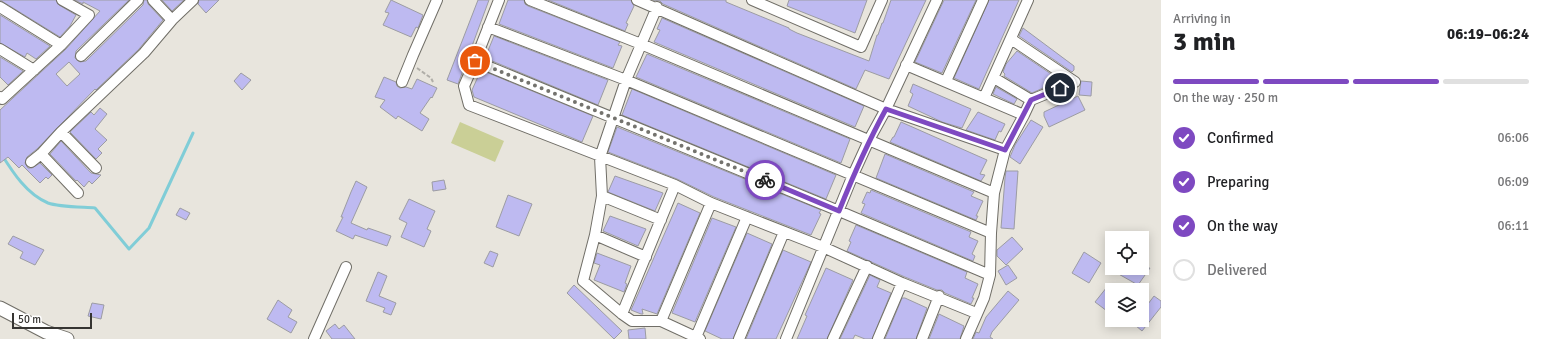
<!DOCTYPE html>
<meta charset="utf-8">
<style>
body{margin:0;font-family:Signika,sans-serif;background:#f6f6f6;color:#202124;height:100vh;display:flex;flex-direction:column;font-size:15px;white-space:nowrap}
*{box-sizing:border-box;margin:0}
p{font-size:13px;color:#757577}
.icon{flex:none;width:22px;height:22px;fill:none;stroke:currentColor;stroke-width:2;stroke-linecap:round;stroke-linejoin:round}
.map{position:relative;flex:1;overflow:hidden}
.side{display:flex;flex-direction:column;background:#fff;width:380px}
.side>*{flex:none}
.fabs{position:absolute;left:1105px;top:231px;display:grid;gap:8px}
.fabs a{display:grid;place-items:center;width:44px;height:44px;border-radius:0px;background:#fff;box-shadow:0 2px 10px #0003;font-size:20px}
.scale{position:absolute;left:12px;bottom:10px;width:80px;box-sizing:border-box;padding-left:4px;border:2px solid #363532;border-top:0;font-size:11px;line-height:14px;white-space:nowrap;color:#363532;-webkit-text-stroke:3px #fff;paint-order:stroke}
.pin{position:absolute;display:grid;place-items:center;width:34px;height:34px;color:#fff;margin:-17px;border:2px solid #fff;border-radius:50%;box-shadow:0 1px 4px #0007}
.courier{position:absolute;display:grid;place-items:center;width:40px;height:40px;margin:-20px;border:3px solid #7e49c1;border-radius:50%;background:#fff;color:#222;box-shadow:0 1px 5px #0007}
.headline em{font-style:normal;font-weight:800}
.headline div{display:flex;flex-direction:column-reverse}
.headline{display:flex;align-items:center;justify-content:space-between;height:68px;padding:0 12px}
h1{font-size:26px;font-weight:800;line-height:30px}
.bar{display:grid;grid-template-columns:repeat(4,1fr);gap:6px 4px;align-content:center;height:48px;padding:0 12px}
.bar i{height:5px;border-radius:3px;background:#e0e0e0}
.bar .active{background:#7e49c1}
.bar p{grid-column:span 4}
ol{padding:0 12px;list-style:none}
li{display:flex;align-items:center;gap:12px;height:44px}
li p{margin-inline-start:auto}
li .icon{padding:4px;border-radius:50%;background:#7e49c1;color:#fff;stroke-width:4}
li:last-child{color:#757577}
li i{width:22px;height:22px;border:2px solid #e0e0e0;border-radius:50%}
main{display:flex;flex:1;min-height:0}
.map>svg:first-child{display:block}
</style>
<main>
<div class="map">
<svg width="1161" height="339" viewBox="0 0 1161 339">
<rect width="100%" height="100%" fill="#e8e5dd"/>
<path fill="#cacf96" d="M460,122l44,19 -9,21 -44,-19z"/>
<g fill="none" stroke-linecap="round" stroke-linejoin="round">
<path stroke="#80cdd7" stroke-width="3" d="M0,152c12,19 26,42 48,51 11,4 35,4 47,5l34,41 20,-21 44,-95"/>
</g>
<path fill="#bebaf1" stroke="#9c9ca3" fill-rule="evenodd" d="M0,0h56l3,5 17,10 -6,11 -10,11z
M75,0h54l-53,51 -1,7 5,4 6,-1 57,-56 1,-5h3l1,4 15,16 -24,29 -43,41 -1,-1 -58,60 -10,8 -2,6 3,5h4l8,-5 12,12 -4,4 -2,-2 -6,6 -18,-18 -3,3 -11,-11 -8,6v-53l66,-61 34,-38 -17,-9v2zM69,62l11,12 -13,12 -11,-12z
M162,0h22l-12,11z
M199,0h20l-13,13 -8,-9z
M391,0l32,15 -5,13 -2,-1 -5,10 -28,-12 6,-12 -4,-1z
M478,0h11l-31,84 -11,-4z
M508,0h16l1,4 3,2 92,36 -2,3 4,1 -9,22 -114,-44z
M548,0h83l3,6 -8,17 2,1 -3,7z
M653,0h73v2l63,26v1l8,4 72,28 8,-26h1l4,-12h1l8,-23h35l-37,79 -24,-9 -9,19 -193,-85 -3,-3z
M789,0h78l-12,33 -68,-27z
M944,0h32l-34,73 -27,-11z
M989,0h30l-40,89 -25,-11z
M0,15l50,31 -14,13 -9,-6 -2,4 -25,-14z
M662,18l202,88 -9,21 -201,-85 6,-12 -3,-1z
M1023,28l51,38v4l-2,2 -53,-36z
M494,36l114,44 -10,25 -113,-47z
M1017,51l40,27 -5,6 -4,-3 -5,7 -11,5 -28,-17 1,-2 -2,-2 3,-8z
M647,54l203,85 -9,24 -205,-86z
M0,57l23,14 -15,14 -8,-8z
M481,70l112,46 -11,26 -108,-45 -2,-7z
M241,73l10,7 -9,10 -8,-9z
M384,77l12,5 1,4 3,2 6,-1 6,2 5,-10 20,9 -5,10 -1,-1 -11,16 9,6 -7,12 -24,-15 -2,3 -16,-12 5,-7 -10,-3z
M1081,81l11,1 -1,14 -12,-1z
M913,84l58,25 -9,19 -20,-6 -34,-16 5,-12 -3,-2z
M996,87l21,12 -3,5 -21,-10z
M632,89l204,86 -10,24 -204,-84z
M1078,96l7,14 -36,17 -5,-11v-4z
M100,108l7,6 -12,15 12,11 -9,9 4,4 -6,6 -26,-27 21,-20 3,3z
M978,112l27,12 -4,8 -2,-1 -4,9 -29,-10z
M1031,120l12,7 -23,37 -10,-7 5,-12z
M901,122l86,38 -7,14 5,1 -4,6 -91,-39 3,-5h1z
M617,127l204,83 -2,3 2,1 -10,21 -97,-38 -37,-18 -69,-27z
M61,141l30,32 10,2 -9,9 -3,-3 -5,6 -7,-7 -1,1 -26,-27z
M885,154l89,38 -3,4 12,5 -7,15h2l-2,4 -100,-42z
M1006,171h12l-4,58 -13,-1 4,-50z
M615,176l48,17 -8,18 -47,-19z
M444,180l2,9 -13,2 -1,-9z
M356,181l11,6 -16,36 16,7 1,-2 23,8 -4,10 -32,-11 -2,4 -17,-8 7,-14h-2l10,-25z
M871,190l100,42 -2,5 9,4 -6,13 3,2 -2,5 -112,-48 4,-9 -3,-1 5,-11 3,1z
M508,195l24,9 -13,32 -23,-9z
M409,199l26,12 -8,18 4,2 -7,16 -23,-10 6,-14 -8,-4z
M678,203l22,10 -43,101 -15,-5 1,5h-2l-10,-4z
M180,208l10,5 -4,7 -10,-5z
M610,216l36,13 -8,17 -35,-15z
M712,218l24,9 -41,95 -23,-9z
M856,225l111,47 -2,6 13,6 -6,14h2l-3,6 -26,-11 -3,-3h-5l-32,-13 -58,-26 4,-9 -2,-1z
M747,233l25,11 -39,95h-11l-17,-8z
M13,236l31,14 -9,15 -15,-7 3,-6 -15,-8z
M1012,237l11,12 -17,16 -9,-9v-6z
M783,250l28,12 -4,9 -31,68h-30z
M490,251l8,3 -5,13 -9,-4z
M1084,252l17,11 -12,20 -17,-10z
M597,253l34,13 -6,17 2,1 -3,8 -30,-12 6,-15 -6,-2z
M1008,265l9,13 -11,7 -8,-14z
M826,268l27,12 -26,59h-30l10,-23 -2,-1z
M1108,268h42l-12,17z
M378,272l9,4 -8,20 17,7 -5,12 -8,-3 2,-4 -19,-7z
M870,275l10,5 -3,7 14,6 -19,46h-7l-10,-4 -2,4h-13z
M574,285l48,46 -8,8 -47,-46z
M1107,287l5,4v14l-5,6 -12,-9z
M1008,291l11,9 -27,32 -2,5 3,2h-20l3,-7 3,1 7,-16z
M1154,296l7,5v6l-19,24 -7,-6 4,-5h3v-8z
M902,298h3l22,10 -11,31h-31z
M278,300l14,10 -4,7 9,5 -6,11 -24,-14z
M92,303l12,2 -3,14 -13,-3z
M939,314l25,12 -4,13h-31z
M335,324l4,5 5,-4 11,14h-23l-6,-8z
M645,328l1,11h-17l-1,-9z"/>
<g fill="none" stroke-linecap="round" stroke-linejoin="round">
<g stroke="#706e67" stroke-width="12">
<path id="minor" d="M153,0l19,20
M499,0l-24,61 -11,25 5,19 206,80 36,18 112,44 79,36 74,30
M530,0l111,44 353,149
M637,0l249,109 119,41
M752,0l109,47 21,-47
M0,7l61,38
M657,7l-31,73 -26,77 2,39 -7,39 -12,46 39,33 10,7h29l39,18
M488,27l138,53 365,153
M0,49l34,21
M81,56l57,-56
M475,61l364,150 151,64
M906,65l118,50 7,-15 44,-18 -64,-43
M994,78l37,22
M946,81l37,-81
M402,82l11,-27 24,-55
M0,97l2,2 59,-54 28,-30 -27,-15
M984,98l44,-98
M61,132l35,36
M41,154l37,39
M31,162l10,-8 20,-22 83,-79 28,-33 21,-20
M602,196l59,24
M595,235l51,22
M622,314l53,-129
M661,321l50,-118
M696,337l51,-120
M314,339l32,-72
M739,339l45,-107
M786,339l67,-164 16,-35 17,-31 51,-109
M833,339l34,-73
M878,339l24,-56
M922,339l17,-43
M966,339l18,-41 6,-23 1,-42 3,-40 11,-43 19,-35"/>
</g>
<g stroke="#706e67" stroke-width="15">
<path id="tertiary" d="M0,308l46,24 21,7"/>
</g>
<path stroke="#b0aea8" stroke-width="2" stroke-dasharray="4 2" stroke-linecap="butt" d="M417,68l14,10 2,4"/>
<use href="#minor" stroke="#fff" stroke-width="10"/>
<use href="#tertiary" stroke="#fff" stroke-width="13"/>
</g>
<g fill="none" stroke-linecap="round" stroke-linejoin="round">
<path stroke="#74736e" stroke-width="4" stroke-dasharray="0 7.2" d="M475,61l290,119"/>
<path stroke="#7e49c1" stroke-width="5" d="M765,180l74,31c14,-35 29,-69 47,-102l119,41 26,-50 29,-12"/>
</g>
</svg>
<div class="fabs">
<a><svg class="icon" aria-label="locate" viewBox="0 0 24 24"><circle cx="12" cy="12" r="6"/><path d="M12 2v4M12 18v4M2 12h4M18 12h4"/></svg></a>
<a><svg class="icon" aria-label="layers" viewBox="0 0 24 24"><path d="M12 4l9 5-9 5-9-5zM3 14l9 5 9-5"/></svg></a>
</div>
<div class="scale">50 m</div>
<div class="pin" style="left:475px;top:61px;background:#ea580c"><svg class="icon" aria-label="bag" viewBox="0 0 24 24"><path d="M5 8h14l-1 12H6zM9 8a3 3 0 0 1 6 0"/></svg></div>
<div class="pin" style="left:1060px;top:88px;background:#1f2937"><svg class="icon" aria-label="home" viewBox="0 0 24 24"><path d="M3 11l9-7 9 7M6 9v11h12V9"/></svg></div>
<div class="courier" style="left:765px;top:180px"><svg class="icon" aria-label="bike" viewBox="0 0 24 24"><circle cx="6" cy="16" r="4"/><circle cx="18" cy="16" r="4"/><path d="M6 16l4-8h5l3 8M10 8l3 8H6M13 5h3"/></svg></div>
</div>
<section class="side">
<div class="headline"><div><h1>3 min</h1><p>Arriving in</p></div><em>06:19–06:24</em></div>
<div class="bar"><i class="active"></i><i class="active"></i><i class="active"></i><i></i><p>On the way · 250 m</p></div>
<ol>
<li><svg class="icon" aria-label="check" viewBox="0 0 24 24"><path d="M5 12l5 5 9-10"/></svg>Confirmed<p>06:06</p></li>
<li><svg class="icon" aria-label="check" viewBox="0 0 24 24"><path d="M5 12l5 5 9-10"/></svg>Preparing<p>06:09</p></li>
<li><svg class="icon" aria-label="check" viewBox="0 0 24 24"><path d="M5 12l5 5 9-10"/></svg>On the way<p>06:11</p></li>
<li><i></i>Delivered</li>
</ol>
</section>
</main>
